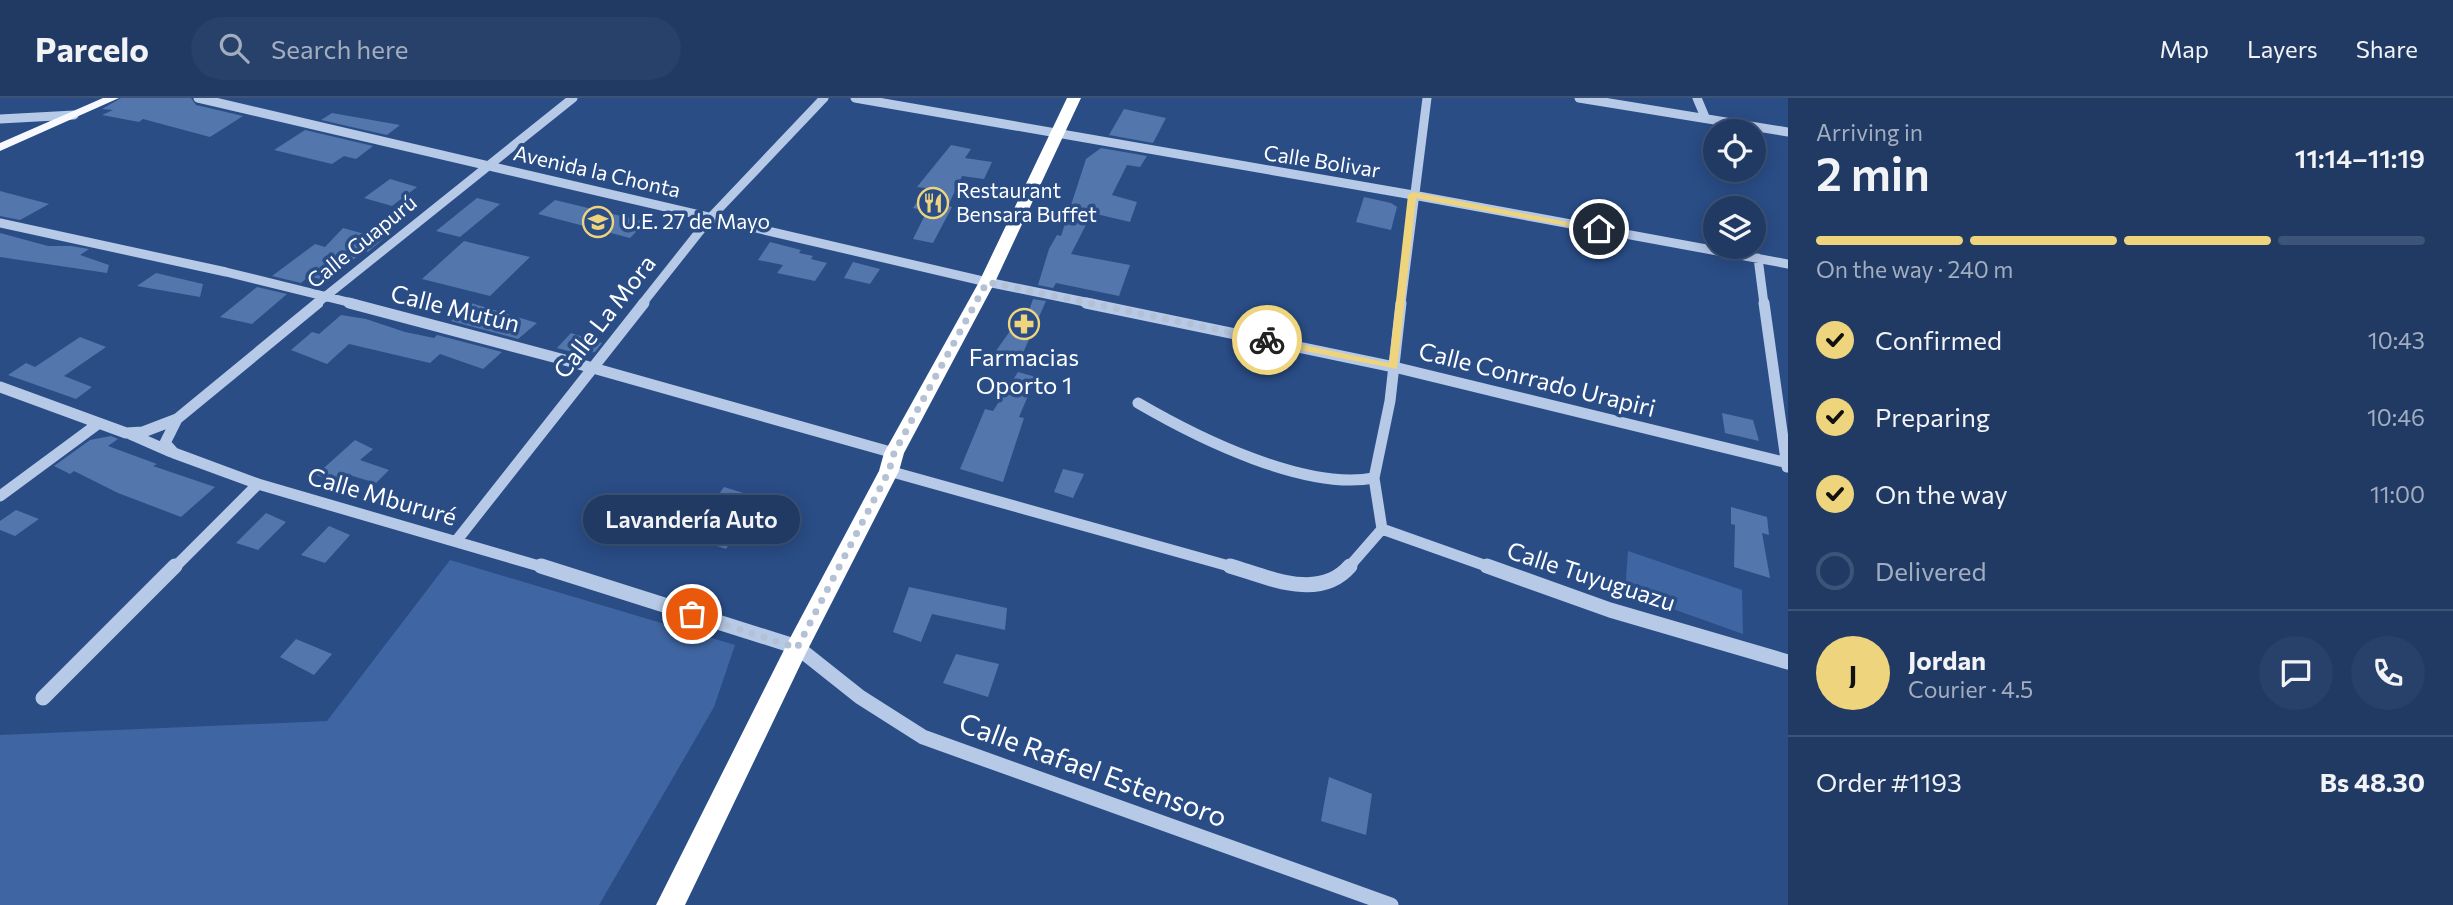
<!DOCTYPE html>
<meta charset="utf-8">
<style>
body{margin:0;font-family:Commissioner,sans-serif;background:#28416a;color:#f1f3f6;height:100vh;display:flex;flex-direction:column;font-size:26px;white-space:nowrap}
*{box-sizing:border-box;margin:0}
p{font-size:23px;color:#a2adbf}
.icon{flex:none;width:38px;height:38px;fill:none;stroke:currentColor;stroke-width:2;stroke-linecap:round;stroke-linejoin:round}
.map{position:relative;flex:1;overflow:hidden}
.sheet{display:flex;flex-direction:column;background:#203a64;width:665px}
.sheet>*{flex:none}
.tools{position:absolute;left:1703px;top:21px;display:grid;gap:14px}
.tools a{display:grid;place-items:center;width:63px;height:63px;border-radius:50%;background:#203a64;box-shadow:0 4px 18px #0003,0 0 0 2px #3d5478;font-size:35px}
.pin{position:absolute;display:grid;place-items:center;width:60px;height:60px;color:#fff;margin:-30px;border:4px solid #fff;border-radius:50%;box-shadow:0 2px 7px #0007}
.courier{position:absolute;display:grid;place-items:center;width:70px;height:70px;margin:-35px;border:5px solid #eed47d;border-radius:50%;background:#fff;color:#222;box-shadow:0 2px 9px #0007}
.bubble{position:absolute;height:49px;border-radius:24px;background:#203a64;box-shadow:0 4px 18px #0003,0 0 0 2px #3d5478;font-size:23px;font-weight:600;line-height:49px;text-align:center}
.overview em{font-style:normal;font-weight:600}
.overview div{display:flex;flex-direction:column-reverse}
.overview{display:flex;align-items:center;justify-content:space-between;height:119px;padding:0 28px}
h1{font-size:46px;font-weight:600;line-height:52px}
.bar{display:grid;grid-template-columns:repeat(4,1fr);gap:10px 7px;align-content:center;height:84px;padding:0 28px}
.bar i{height:9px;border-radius:5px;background:#3d5478}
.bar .on{background:#eed47d}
.bar p{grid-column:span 4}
.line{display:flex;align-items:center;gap:18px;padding:0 28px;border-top:2px solid #3d5478}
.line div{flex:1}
.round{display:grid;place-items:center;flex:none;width:74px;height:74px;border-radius:37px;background:#28416a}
ol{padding:0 28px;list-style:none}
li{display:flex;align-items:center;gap:21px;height:77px}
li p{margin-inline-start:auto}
li .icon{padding:7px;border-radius:50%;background:#eed47d;color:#111;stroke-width:4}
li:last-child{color:#a2adbf}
li i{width:38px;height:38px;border:4px solid #3d5478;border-radius:50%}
header{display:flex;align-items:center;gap:42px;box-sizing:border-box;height:98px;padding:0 35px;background:#203a64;border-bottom:2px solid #3d5478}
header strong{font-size:33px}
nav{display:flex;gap:38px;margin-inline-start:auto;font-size:24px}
.search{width:490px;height:63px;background:#28416a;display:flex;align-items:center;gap:18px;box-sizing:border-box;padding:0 24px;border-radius:38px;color:#a2adbf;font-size:26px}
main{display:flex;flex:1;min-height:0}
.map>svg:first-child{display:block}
</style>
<header>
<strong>Parcelo</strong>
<div class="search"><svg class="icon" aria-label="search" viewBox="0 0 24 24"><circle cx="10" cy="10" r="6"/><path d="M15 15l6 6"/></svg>Search here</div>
<nav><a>Map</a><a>Layers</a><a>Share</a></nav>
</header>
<main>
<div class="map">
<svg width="1788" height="807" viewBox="0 0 1788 807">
<rect width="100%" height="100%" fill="#2a4d86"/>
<path fill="#3f66a2" d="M1628,453l114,39 1,44 -118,-42z
M450,462l285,85 -21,62 -115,198h-599v-170l327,-14z"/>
<path fill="#5376ad" d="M121,0h70l5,7 47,11 -33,21 -67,-18 -4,3 -37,-7 11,-5 -11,-1z
M1124,11l42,9 -13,25 -44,-8z
M332,15l68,12 -13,10 -66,-15z
M305,32l68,16 -17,13 -12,-3 -12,8 -58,-14z
M951,47l20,4 -6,9 27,4 -8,17 -22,-3 -14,30 4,1 -19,36 -20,-4 14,-28 -14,-3 13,-20 -9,-1z
M1101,50l46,8 -7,11 -13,-2 -15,30 25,7 -7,20 -38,-9 -21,41 59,11 -11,31 -63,-13 -3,5 -15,-3 11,-36 8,-14 4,1 25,-77z
M390,81l27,8 -25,19 -28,-8z
M0,93l49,13 -29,16 -20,-4z
M1364,99l27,6 6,4 -6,23 -35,-8z
M477,100l23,6 -40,33 -24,-6z
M555,102l91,22 -16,16 -92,-24z
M343,130l40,11 -15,13 -4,-1 -37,30 -18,-5 -8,7 -29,-7 43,-32 10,3z
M0,135l48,13h23l18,3 -9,6 29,10 -2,8 -107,-16z
M464,143l66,16 -40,39 -68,-17z
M770,144l31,8 -2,3 14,3 -2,3 16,4 -12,18 -38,-8 6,-8 -25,-5z
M853,164l27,7 -10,15 -26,-6z
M156,175l47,11 -3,13 -63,-11z
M257,189l30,7 -35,30 -32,-7z
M1033,201l13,2 -27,61 -26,-7 27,-38 6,2z
M471,205l66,20 -19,16 -67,-18z
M341,217l25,4 39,13 29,6 3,-3 65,17 -19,17 -43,-15 -10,9 -81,-19 -22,20 -36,-14 21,-18 7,2z
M571,235l31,10 -7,9 -15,2 -23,-6z
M80,239l26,10 -42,29 28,11 -16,12 -68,-24 18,-12 9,4z
M1018,274l18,5 -17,40 5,1 -21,64 -43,-13 25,-60 8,2z
M1722,315l31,7 6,21 -34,-8z
M111,338l7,3 -10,7 49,18 -4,2 62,21 -34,30 -63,-24 -44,-22 -4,3 -16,-8 36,-26z
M355,342l18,9 -13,11 29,10 -13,13 -30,-9 -10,9 -20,-8z
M1063,371l21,5 -11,24 -19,-6z
M724,389l39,12 -8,10 31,9 -10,21 -37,-9 -13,19 -60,-20 27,-32 19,7z
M1731,409l36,10 2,18 -7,-2 8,45 -36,-11 1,-42 -4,-1z
M16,412l23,9 -24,17 -15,-6v-9z
M266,415l20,9 -28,28 -22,-7z
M329,428l21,9 -25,28 -24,-8z
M909,489l98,21 -2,22 -73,-16 -11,28 -28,-10z
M296,541l36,15 -18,21 -34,-18z
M956,556l43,10 -11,33 -45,-14z
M1329,679l43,17 -6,41 -45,-14z"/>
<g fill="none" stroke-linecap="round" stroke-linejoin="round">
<path stroke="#b6c9e7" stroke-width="9" d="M198,0l789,184 108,22
M855,0l558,97 375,69
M1579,0l209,34
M1697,0l8,19
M0,21l74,-4
M0,125l226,49 130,32
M1758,160l6,46
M316,206l257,-206
M642,206l69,-87 113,-119
M1401,206l26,-206"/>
<path stroke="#b6c9e7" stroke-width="11" d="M349,205l212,56 333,94
M1086,205l308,64 394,96
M1764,205l23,164
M0,289l126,46 17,-1 34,-13 -12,24 9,10 84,31 288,84
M1138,305c60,35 167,88 236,75
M177,321l141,-116
M130,336l41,18
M889,373l347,97
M0,398l99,-73
M1382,431l-8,-51 16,-77 11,-98
M1382,431l110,39
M457,442l187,-237
M174,470l84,-84
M1348,470l34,-39"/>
<path stroke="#b6c9e7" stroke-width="15" d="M541,468l256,81 63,50 63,40 468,168
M1230,468c38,11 89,36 120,0
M1487,468l123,44 178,52
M43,600l132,-132"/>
<path fill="#f7f9fe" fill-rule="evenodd" d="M103,0h16l-119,53v-8z"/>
<path fill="#fff" fill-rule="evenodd" d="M1067,0h14l-86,184 -91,171 -5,18 -93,182 -121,252h-29l133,-265 90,-169 5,-18 95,-171z"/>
</g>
<path fill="#eed47d" d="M1413,94l190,37 -4,3 -183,-34 -19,171 -133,-26 -2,-3 5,-3 122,26 19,-168z"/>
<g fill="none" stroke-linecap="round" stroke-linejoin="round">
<path stroke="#b4c1d5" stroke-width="7" stroke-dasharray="0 12.6" d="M692,516l105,34 92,-177 5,-18 93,-171 280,58"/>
</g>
<defs>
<g id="restaurant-ring" transform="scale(1.575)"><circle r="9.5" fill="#2a4d86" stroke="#eed47d" stroke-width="1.5"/><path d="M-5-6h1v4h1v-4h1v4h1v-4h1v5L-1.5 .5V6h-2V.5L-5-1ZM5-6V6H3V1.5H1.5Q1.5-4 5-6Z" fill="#eed47d"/></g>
<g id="school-ring" transform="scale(1.575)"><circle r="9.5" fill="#2a4d86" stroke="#eed47d" stroke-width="1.5"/><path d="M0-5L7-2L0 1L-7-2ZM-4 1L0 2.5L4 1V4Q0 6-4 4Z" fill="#eed47d"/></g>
<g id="pharmacy-ring" transform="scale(1.575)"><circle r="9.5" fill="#2a4d86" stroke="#eed47d" stroke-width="1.5"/><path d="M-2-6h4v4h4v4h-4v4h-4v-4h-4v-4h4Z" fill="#eed47d"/></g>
</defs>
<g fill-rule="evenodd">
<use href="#restaurant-ring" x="933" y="105"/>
<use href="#school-ring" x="598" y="124"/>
<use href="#pharmacy-ring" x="1024" y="226"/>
</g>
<g text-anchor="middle" stroke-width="7" stroke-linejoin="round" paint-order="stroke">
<g font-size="21" fill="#fff" stroke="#2a4d86">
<text transform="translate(1322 64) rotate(9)" y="7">Calle Bolivar</text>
<text transform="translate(597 74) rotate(13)" y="7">Avenida la Chonta</text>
<text transform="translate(362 144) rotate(-39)" y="7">Calle Guapurú</text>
</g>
<g font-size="21" fill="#fff" stroke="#2a4d86" text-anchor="start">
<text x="956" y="100">Restaurant<tspan x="956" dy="24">Bensara Buffet</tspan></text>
<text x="621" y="131">U.E. 27 de Mayo</text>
</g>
<g font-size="24" fill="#fff" stroke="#2a4d86">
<text transform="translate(455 211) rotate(14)" y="8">Calle Mutún</text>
<text transform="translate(605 219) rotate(-52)" y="8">Calle La Mora</text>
<text transform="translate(1537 282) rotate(14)" y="8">Calle Conrrado Urapiri</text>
<text transform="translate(382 399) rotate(16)" y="8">Calle Mbururé</text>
<text transform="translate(1591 479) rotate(18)" y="8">Calle Tuyuguazu</text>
</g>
<g font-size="24" fill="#fff" stroke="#2a4d86">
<text x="1024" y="268">Farmacias<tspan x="1024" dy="28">Oporto 1</tspan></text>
</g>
<g font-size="28" fill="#fff" stroke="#2a4d86">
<text transform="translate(1093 672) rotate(20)" y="10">Calle Rafael Estensoro</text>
</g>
</g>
</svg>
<div class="tools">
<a><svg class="icon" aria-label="locate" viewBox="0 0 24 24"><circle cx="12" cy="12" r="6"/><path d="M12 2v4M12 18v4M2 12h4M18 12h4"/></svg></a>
<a><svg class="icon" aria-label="layers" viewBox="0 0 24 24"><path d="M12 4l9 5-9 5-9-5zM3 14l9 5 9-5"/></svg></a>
</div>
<div class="pin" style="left:692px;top:516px;background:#ea580c"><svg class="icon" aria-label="bag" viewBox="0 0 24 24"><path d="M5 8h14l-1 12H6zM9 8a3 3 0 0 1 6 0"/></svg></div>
<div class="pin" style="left:1599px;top:131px;background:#1f2937"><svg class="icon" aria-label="home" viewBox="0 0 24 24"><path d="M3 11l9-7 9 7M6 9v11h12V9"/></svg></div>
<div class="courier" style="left:1267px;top:242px"><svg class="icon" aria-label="bike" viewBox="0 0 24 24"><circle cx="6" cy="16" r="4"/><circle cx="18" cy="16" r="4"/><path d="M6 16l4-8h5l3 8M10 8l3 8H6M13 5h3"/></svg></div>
<div class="bubble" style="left:583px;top:397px;width:217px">Lavandería Auto</div>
</div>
<section class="sheet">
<div class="overview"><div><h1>2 min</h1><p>Arriving in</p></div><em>11:14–11:19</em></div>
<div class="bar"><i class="on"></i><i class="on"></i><i class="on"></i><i></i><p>On the way · 240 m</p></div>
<ol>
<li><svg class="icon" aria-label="check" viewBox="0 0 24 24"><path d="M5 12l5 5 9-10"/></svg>Confirmed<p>10:43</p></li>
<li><svg class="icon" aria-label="check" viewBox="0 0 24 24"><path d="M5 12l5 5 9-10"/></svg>Preparing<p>10:46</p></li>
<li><svg class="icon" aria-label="check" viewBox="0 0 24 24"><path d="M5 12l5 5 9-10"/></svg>On the way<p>11:00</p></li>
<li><i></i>Delivered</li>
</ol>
<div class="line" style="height:126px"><b class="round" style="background:#eed47d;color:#111">J</b><div><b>Jordan</b><p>Courier · 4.5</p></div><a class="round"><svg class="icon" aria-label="chat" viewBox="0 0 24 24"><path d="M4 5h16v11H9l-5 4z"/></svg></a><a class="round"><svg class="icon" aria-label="phone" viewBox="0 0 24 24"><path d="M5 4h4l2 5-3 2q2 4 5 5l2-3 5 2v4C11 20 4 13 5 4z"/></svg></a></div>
<div class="line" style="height:91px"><div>Order #1193</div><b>Bs 48.30</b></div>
</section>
</main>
